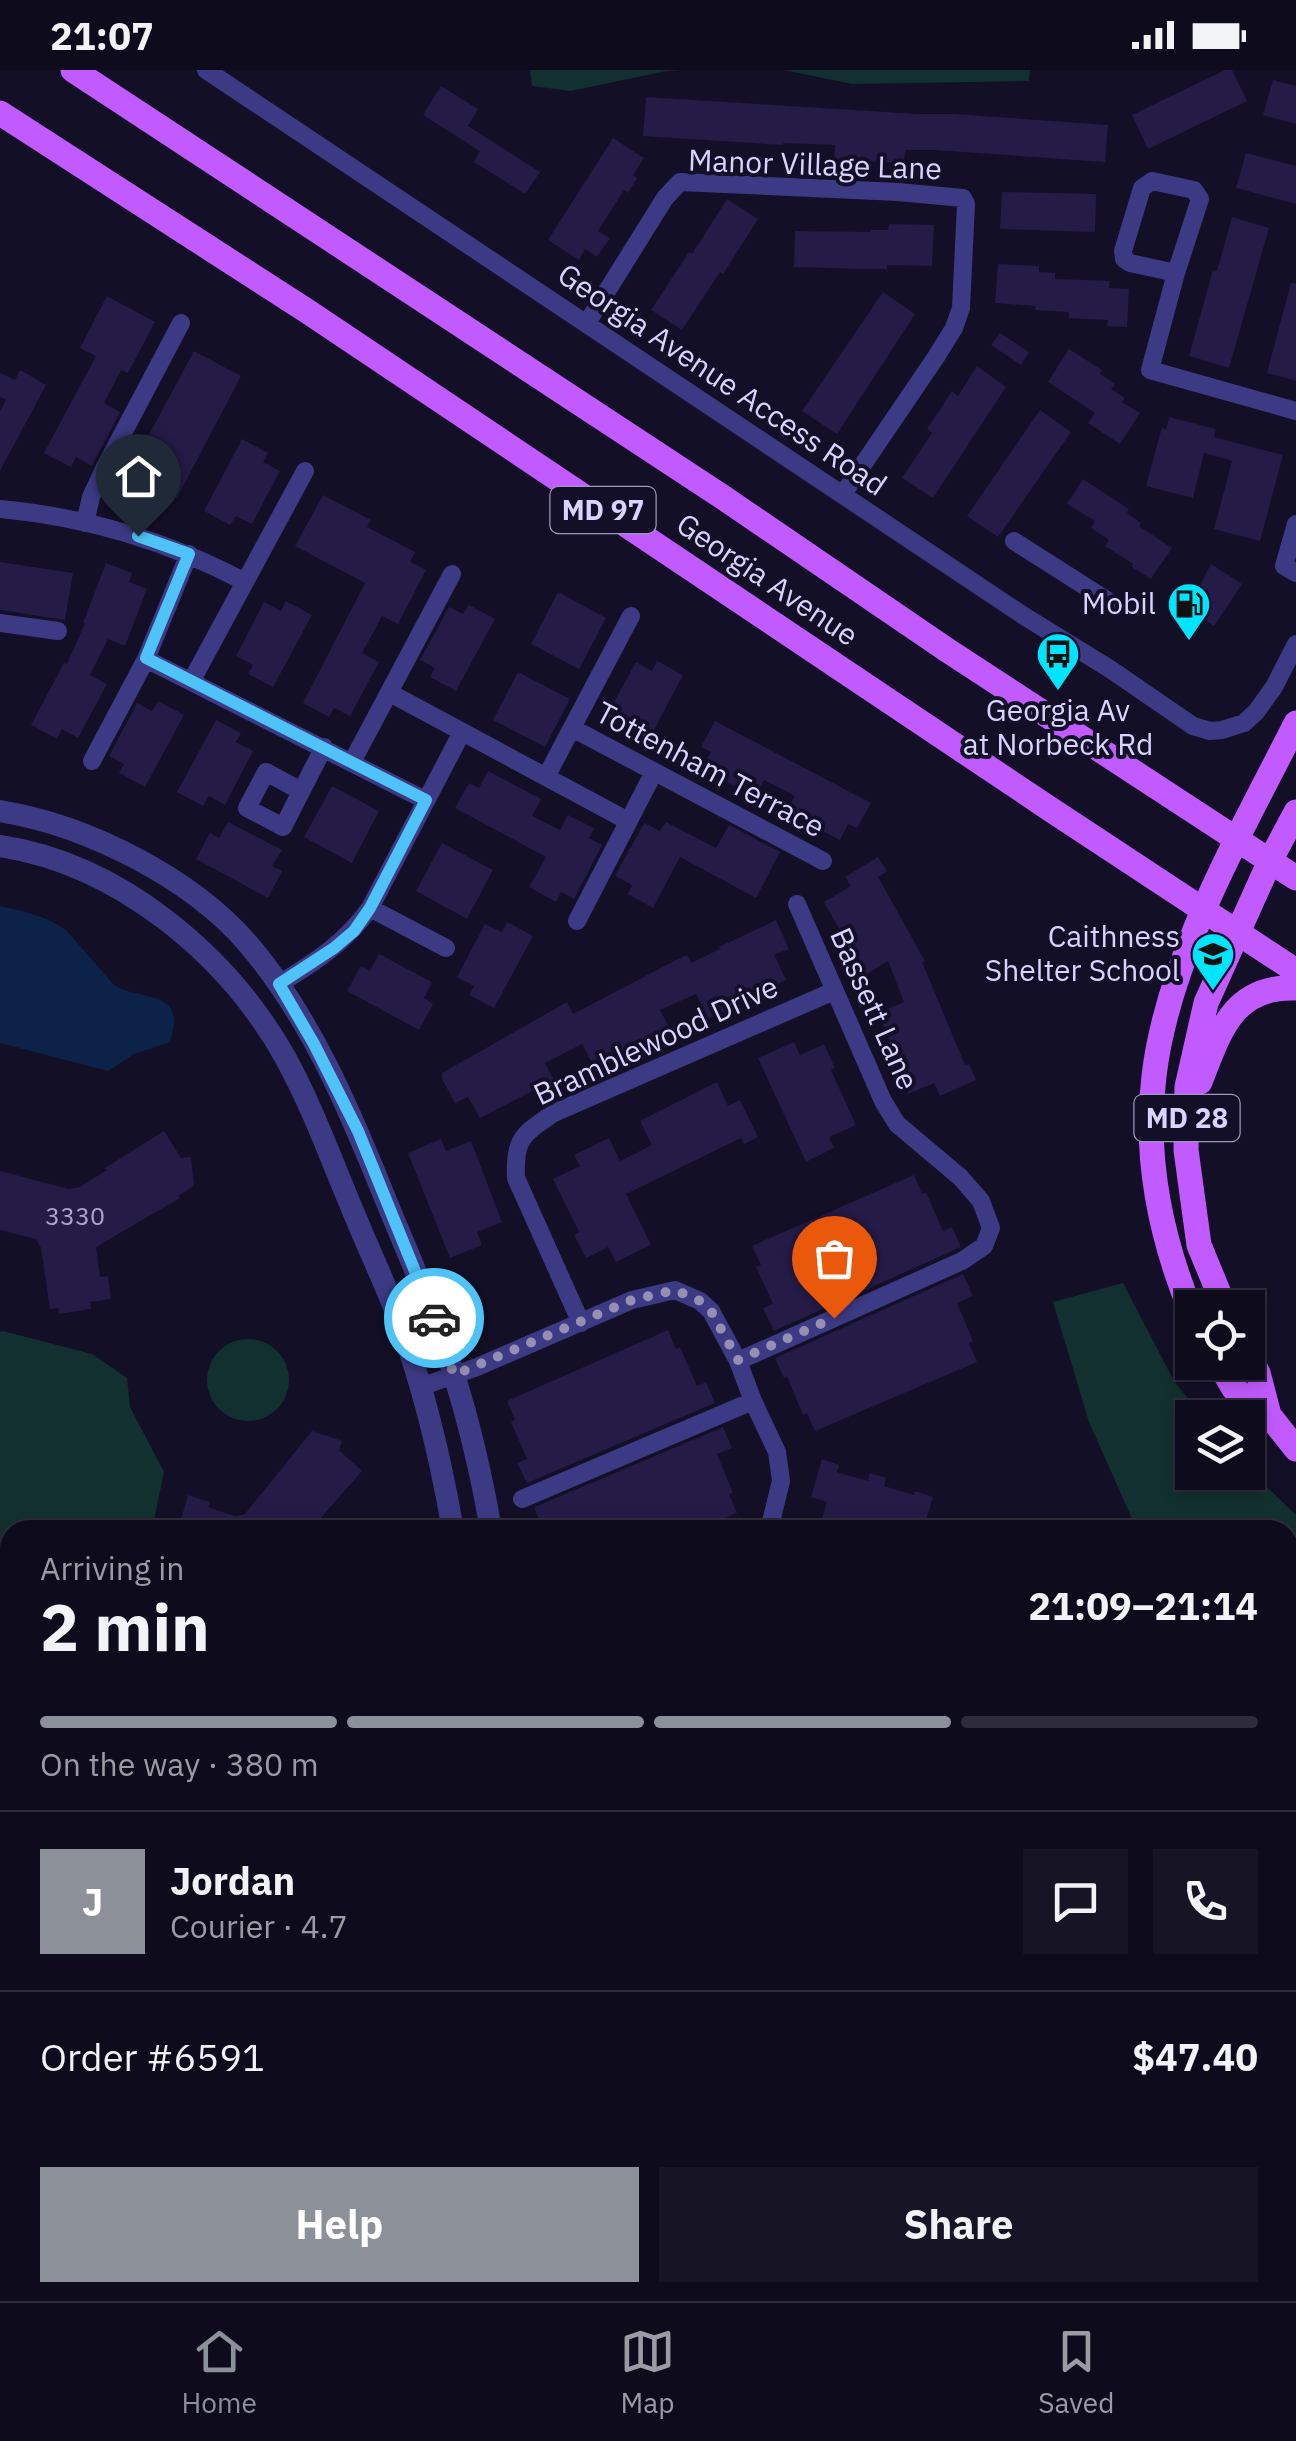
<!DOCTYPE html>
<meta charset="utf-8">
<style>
body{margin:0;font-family:"IBM Plex Sans",sans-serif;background:#171425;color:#f1f3f6;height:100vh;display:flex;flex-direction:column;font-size:38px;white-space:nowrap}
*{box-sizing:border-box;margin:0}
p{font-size:32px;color:#9b9ba3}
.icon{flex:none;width:55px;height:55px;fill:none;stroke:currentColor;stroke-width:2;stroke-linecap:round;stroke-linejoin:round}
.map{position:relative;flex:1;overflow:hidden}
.panel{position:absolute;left:0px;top:1450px;width:1298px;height:782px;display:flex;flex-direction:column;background:#0e0b1c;border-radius:30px 30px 0 0;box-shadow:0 5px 15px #0003,0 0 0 2px #2e2b3b}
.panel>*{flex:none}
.buttons{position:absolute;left:1175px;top:1220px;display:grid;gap:20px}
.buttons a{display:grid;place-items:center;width:90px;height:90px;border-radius:0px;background:#0e0b1c;box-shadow:0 5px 15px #0003,0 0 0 2px #2e2b3b;font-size:50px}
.pin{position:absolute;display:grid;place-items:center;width:85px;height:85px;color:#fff;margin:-102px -42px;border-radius:50% 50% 50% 0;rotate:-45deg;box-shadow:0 0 10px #0007}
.pin .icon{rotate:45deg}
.courier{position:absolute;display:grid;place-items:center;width:100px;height:100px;margin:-50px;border:8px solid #4fc3f7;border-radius:50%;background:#fff;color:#222;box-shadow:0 2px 12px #0007}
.summary em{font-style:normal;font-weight:700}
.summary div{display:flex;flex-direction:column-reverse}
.summary{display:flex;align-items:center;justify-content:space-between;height:170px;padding:0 40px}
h1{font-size:65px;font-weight:700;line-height:75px}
.bar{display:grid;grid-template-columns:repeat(4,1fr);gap:15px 10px;align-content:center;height:120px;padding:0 40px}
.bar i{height:12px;border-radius:8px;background:#2e2b3b}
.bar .current{background:#8c9099}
.bar p{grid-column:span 4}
.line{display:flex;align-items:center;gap:25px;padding:0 40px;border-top:2px solid #2e2b3b}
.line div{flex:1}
.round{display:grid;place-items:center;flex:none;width:105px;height:105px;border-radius:0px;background:#171425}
.primary-button{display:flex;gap:20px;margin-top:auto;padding:20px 40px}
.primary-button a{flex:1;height:115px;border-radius:0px;background:#8c9099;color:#fff;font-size:40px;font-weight:700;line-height:115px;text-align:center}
.primary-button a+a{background:#171425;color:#f1f3f6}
.status{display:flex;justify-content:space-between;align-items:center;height:70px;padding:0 50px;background:#0e0b1c;direction:ltr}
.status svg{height:28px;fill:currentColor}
.tabs{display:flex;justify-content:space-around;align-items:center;height:140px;border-top:2px solid #2e2b3b;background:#0e0b1c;font-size:28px;color:#9b9ba3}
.tabs a{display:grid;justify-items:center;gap:5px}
.tabs .current{color:#8c9099}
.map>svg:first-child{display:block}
</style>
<div class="status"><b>21:07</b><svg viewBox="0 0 49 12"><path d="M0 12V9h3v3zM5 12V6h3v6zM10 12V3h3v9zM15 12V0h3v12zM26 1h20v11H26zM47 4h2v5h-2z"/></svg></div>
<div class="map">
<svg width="1296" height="2231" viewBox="0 0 1296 2231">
<rect width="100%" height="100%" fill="#130f26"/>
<path fill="#12302f" d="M530,0h152l-16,1 -95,20 -39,-5z
M784,0h246l-1,11 -177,3z
M1123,1213l51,98 29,36 -11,1v54h56v-3l48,46v223l-8,-9v-199h-151l-48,-108 -36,-120z
M3,1261l89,23 35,24 3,29 34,65 -12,58h-142v139l-10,32v-369z
M207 1310a41 41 0 1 1 82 0a41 41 0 1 1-82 0Z
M10,1628v443l-10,17v-441z"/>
<path fill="#0c2248" d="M0,836c23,5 46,10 66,24l48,55c30,18 73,2 56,57l-36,12 -26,17 -108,-28z"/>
<path fill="#241b47" d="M1225,0h7l15,31 -99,48 -16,-34z
M1273,10l23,6v38l-33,-9z
M441,16l37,23 -10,17 72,46 -15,22 -51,-32 6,-11 -57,-36z
M646,27l271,17h37l154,11 -3,37 -170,-12h-30l-1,13 -70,-3 1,-15 -52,-2v2l-140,-9z
M613,68l31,20 -11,17 4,3 -9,15 -4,-3 -26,41 12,7 -13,19 -12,-8 -6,11 -31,-20z
M1246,83l50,13v38l-60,-16z
M1002,122l94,2 -1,38 -95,-3z
M727,129l31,20 -35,55 -3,-2 -38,58 -31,-20 38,-58 3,2z
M1232,147l37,11 -40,140 -40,-12 24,-86 4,1z
M889,154l45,1 -2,41 -45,-1v4h-23l-70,-2 1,-36 76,1v-2h17z
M998,194l41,2v6l16,1v6l55,2 -1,7 20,1 -2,38 -20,-1 1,-6 -39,-2v-6l-34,-2 1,-4 -41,-3z
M1291,213l5,1v97l-29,-8z
M883,222l32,22 -78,120 -35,-23z
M107,226l48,26 -27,51 -7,-3 -17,33 16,9 -28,54 -16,-9 -5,10 -27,-14 52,-97 -16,-8z
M1000,263l29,19 -8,13 -30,-20z
M1069,279l33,21 -2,4 15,10 -4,5 14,9 -3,4 18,11 -20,31 -32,-21 7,-10 -47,-31z
M194,281l47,25 -64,122 -48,-26z
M977,296l29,21 -73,111 -31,-20 30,-45 -5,-4 25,-38 6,5z
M20,300l26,15 -46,86v-60l6,-11 -6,-3v-24l15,7z
M1040,340l31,22 -73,105 -31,-21z
M1169,347l47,12 -2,8 69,18 -23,86 -46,-12 18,-68 -28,-8 -11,45 -47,-12 16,-59 4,3z
M242,369l26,14 -5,9 17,9 -28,53 -16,-8 -6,9 -26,-14z
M1083,409l46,30 -2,4 14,10 -2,3 33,22 -21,31 -19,-12 1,-3 -28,-18 4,-6 -18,-12 4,-7 -28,-17z
M323,425l48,25 -4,7 48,25 -5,10 16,8 -28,54 -16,-8 -15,28 -5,9 17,9 -29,54 -16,-8 -5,9 -26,-14 62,-120 -70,-37z
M0,492l73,11 -8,47 -65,-10z
M106,493l26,10 -3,9 18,7 -22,57 -17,-7 -18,36 17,9 -29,54 -16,-9 -5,10 -26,-14 33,-62 3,1 18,-41h-2z
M1211,494l31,20 -28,42 -30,-19 11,-17 2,1z
M558,522l48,26 -27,51 -48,-25z
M286,531l26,14 -39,72 -25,-13 5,-9 -17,-9 28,-54 17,9z
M469,535l26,14 -39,72 -26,-14 5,-9 -15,-8 29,-53 14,7z
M657,591l26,14 -38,72 -26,-14 5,-9 -17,-9 29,-53 16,9z
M518,602l52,27 -25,48 -52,-27z
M158,631l26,14 -39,72 -26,-14 5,-9 -15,-8 28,-53 15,8z
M216,650l25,13 -5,9 17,9 -28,54 -16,-9 -6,10 -26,-14z
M715,651l156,82 -14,25 -9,-4 -8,16 -54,-28 9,-16 -31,-16 -9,17 -53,-29 9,-16 -10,-5z
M488,701l53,28 -9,17 28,14 8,-15 26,13 -5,10 13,7 -28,54 -13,-7 -5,10 -27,-15 17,-30 -91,-49 14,-25 10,5z
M332,716l47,25 -27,52 -48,-26z
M228,752l54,28 -10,16 10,5 -14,27 -72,-39 14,-26 9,5z
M666,752l50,26 13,-23 51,27 -24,46 -76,-41 -27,51 -25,-14 4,-9 -17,-9 29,-53 16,8z
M442,773l51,27 -26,49 -51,-28z
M878,787l9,14 -9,6 47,84 -3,1 43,103 4,-1 7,16 -36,16 -6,-13 -26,11 -10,-26 3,-1 -23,-54 26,-11 -16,-41 -23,14 -41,-73 27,-16 -6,-9z
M776,850l13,29 -15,6 12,25 -52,27 -26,12 -12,-25 -36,16 10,19 -75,40 -13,-25 -37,19 9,17 -74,38 -12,-21 -13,6 -13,-24v-6l125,-71 6,12 103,-54 11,-5 4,8 29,-14 -1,-2z
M507,852l26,14 -39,72 -25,-13 5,-9 -17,-9 28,-53 17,8z
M379,884l53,28 -8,16 9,6 -14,26 -72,-39 14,-25 9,5z
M794,972l6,13 24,-11 11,24 -4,2 25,55 -27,12 5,11 -28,14 -48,-104z
M717,1012l11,24 12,-6 18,37 -14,7 -3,-6 -115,56 25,51 -35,17 -8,-15 -22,11 -12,-23 5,-3 -26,-53 27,-13 -6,-11 35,-17 11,23 32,-16 -12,-24z
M164,1061l17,27 10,-1 3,29 -16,10 2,2 -84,49 4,30 8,-1 3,23 -21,3 1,7 -32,5 -1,-6 -8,1 -9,-61 -5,-9 -36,-9v-59l69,18 11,-2 27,-17 -2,-2z
M441,1069l5,12 25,-10 31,81 -25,10 5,13 -32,13 -42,-105z
M914,1105l8,19 4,-2 17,39 9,-4 9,20 -187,84 -11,-23 10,-4 -17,-37 5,-2 -9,-19z
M963,1204l10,22 -16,7 16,38 -4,2 8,19 -162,69 -8,-18 -4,2 -16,-39 -3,2 -9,-20z
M668,1260l8,19 4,-2 17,39 9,-4 9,21 -188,80 -10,-20 10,-4 -16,-37 4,-2 -8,-19z
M723,1357l9,21 -15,6 16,39 -4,1 8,19 -39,17h-154l-10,-22 3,-2z
M312,1361l30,10 -3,9 23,21 -44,50 -3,-2 -9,11h-128l10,-35 22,7 -2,5 27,9 10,-2z
M822,1389l17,6 -2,7 31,9 2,-8 16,5 -2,8 30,9 1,-4 18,6 -10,33h-105l9,-28 -16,-5z"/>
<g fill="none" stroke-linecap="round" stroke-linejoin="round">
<path stroke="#3d3a85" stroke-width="18" d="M206,0l818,546 86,53 83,57 17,5 12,-1 22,-7 12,-11 18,-25 22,-43
M1176,203l-46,-10 -6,-4 -1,-8 19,-63 10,-7 42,9 6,9 -24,74 -26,97 146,41
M587,253l78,-125 15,-16 218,10 65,6 3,6 -5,104 -7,20 -18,29 -93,137
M0,439c86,8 168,32 245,73
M85,453l6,-26 13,-28 77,-146
M1296,454l-12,42 12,7
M1014,471l102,65
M0,553l58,8
M146,589l279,141
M192,610l113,-209
M390,623l238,128
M572,658l251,133
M92,691l54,-102 43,-105
M352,692l100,-188
M546,707l85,-161
M301,721l-35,-19 -19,36 36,19 41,-80
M370,838l76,40
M577,851l77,-149
M279,914c36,-22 66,-41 91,-76l92,-176
M581,1253l-65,-145c-2,-41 8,-44 38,-65l280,-122
M738,1291l224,-100 22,-15 7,-18 -10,-27 -21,-24 -63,-53 -14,-23 -86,-197
M420,1317l57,-20 155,-67 43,-10 25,11 11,10 27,50 15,40 24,51 4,29 -12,49
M522,1429l231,-98
M574,2231l3,-9
M835,2231l2,-9
M1216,2231l3,-9"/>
<path stroke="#3d3a85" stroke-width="22" d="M0,741c87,14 192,67 249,134 62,73 101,166 136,253 24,59 51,117 69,177 16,50 28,103 37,155
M0,776c119,18 227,108 285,211 27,49 46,102 68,154 15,37 33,74 47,112 24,66 41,138 53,207
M363,2231l5,-9
M400,2231l5,-9"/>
<path stroke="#c25bff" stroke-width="25" d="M73,0l648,426 226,154 349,228
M0,43l307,198 746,500 243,160
M1200,1012c19,-48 32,-97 96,-94
M1225,1238l-26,-63 -13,-95 1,-63 19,-84 64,-142 26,-49
M1192,1244c-31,-75 -48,-157 -38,-238 14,-120 88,-245 142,-353
M1248,1284l10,19 11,42
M1218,1292l16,27 35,26 27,34"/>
</g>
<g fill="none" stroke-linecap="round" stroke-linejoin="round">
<path stroke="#948fb3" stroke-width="10" stroke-dasharray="0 18" d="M434,1248l20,57 178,-75 43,-10 25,11 11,10 27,49 96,-42"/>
<path stroke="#4fc3f7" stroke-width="12" d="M138,466l51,18 -43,104 280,142 -56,108 -16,23 -20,17 -55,36 35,60 44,87 76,187"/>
</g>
<defs>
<g id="fuel-pin" transform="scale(2.25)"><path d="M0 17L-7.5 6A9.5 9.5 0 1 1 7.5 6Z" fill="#00e5ff" stroke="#130f26"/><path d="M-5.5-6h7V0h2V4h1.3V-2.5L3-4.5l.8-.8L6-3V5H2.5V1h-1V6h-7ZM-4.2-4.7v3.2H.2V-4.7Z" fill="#111"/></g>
<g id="bus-pin" transform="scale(2.25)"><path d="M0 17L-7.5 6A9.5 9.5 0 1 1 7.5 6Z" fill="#00e5ff" stroke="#130f26"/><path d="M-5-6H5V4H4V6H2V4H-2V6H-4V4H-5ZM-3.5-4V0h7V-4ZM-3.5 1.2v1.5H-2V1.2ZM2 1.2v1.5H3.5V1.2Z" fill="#111"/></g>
<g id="school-pin" transform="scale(2.25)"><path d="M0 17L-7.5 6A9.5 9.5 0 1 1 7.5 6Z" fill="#00e5ff" stroke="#130f26"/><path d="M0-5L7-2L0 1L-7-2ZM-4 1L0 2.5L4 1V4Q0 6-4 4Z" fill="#111"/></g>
</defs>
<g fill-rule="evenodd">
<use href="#fuel-pin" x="1189" y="534"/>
<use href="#bus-pin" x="1058" y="584"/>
<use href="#school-pin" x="1213" y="884"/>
</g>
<g text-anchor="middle" stroke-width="8" stroke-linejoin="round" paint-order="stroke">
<g font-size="25" fill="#aca6d1">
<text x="75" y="1155">3330</text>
</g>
<g fill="#130f26" stroke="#9e99be" stroke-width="2.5">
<rect x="550.5" y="417" width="105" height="46" rx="8"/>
<rect x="1134.5" y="1025" width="105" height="46" rx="8"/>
</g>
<g font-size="28" font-weight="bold" fill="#d9d4ff">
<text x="603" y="450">MD 97</text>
<text x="1187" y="1058">MD 28</text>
</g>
<g font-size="30" fill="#d9d4ff" stroke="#130f26">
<text transform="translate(815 95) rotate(2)" y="10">Manor Village Lane</text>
<text transform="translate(722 310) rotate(34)" y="10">Georgia Avenue Access Road</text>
<text transform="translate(767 510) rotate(34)" y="10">Georgia Avenue</text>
<text transform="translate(710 700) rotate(28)" y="10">Tottenham Terrace</text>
<text transform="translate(874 939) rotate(66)" y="10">Bassett Lane</text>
<text transform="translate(656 971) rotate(-25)" y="10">Bramblewood Drive</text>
</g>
<g font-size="30" fill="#d9d4ff" stroke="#130f26" text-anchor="end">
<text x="1156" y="544">Mobil</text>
<text x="1058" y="651" text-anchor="middle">Georgia Av<tspan x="1058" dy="34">at Norbeck Rd</tspan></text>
<text x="1180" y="877">Caithness<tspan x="1180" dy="34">Shelter School</tspan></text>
</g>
</g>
</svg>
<div class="buttons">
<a><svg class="icon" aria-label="locate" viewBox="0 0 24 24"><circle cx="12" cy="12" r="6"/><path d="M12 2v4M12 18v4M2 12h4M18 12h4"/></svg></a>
<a><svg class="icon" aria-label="layers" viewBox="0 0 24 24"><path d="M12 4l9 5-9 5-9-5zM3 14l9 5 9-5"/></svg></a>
</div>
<div class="pin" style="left:834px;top:1248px;background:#ea580c"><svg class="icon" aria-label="bag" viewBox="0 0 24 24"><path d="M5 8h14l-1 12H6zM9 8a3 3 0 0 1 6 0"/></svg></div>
<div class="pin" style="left:138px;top:466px;background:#1f2937"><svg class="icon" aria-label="home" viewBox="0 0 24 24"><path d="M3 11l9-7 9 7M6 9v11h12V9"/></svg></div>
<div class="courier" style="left:434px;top:1248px"><svg class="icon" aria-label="car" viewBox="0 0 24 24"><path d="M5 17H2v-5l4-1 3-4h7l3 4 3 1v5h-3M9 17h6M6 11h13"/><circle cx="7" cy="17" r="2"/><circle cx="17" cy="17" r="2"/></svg></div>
<section class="panel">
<div class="summary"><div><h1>2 min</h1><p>Arriving in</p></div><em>21:09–21:14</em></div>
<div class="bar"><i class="current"></i><i class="current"></i><i class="current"></i><i></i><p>On the way · 380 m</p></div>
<div class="line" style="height:180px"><b class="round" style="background:#8c9099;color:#fff">J</b><div><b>Jordan</b><p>Courier · 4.7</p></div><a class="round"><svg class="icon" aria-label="chat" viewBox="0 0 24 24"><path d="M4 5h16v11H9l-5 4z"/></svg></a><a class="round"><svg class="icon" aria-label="phone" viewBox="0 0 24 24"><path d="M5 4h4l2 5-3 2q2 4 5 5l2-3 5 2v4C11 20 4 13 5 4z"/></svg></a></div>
<div class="line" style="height:130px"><div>Order #6591</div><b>$47.40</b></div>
<div class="primary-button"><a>Help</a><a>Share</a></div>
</section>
</div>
<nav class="tabs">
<a class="current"><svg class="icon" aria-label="home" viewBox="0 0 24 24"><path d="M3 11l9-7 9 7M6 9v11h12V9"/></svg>Home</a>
<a><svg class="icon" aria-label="map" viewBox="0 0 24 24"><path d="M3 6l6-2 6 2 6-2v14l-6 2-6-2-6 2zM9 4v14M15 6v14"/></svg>Map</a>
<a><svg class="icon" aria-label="saved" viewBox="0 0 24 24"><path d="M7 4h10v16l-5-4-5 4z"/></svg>Saved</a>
</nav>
